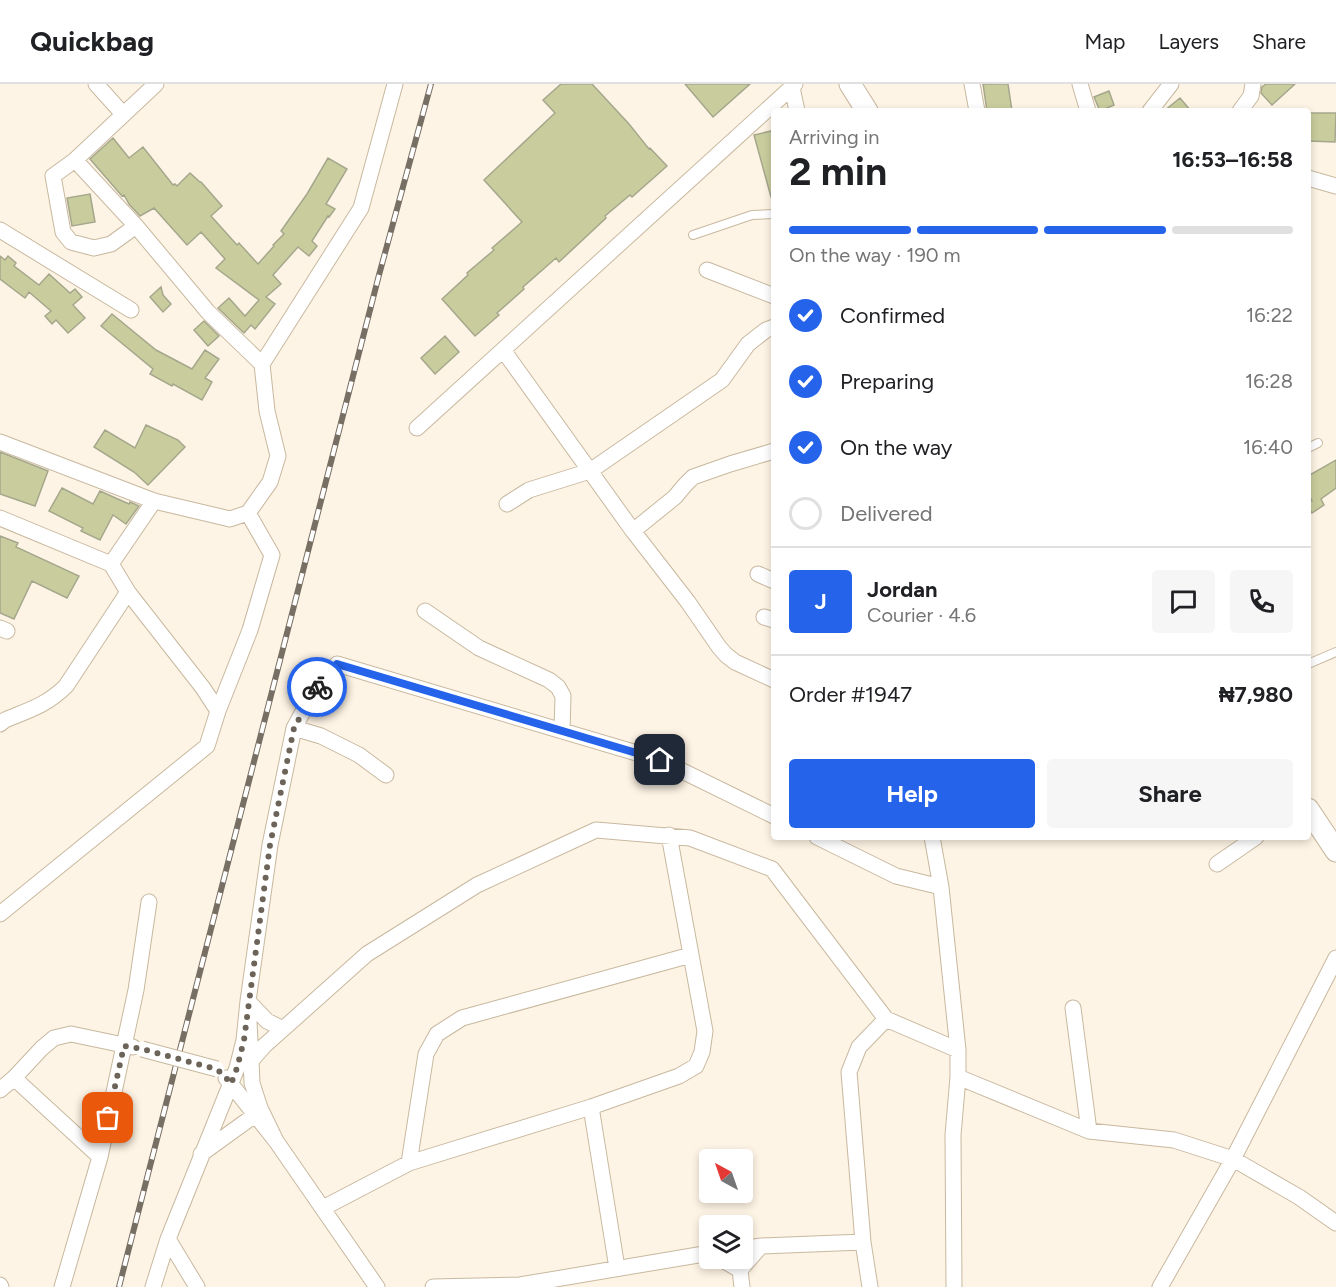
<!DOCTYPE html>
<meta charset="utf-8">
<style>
body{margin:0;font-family:Figtree,sans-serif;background:#f6f6f6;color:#202124;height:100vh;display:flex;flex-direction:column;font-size:22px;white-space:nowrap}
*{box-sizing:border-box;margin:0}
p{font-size:20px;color:#757577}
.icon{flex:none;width:33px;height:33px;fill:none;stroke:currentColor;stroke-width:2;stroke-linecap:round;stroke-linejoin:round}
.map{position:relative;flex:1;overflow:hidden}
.side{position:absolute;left:771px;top:24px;width:540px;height:732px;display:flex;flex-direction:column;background:#fff;border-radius:6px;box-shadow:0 3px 9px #0003}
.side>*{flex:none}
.needle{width:39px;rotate:320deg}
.tools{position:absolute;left:699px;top:1065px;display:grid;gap:12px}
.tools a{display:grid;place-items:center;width:54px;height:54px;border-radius:6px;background:#fff;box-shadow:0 3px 9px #0003;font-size:30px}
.pin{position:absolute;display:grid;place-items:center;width:51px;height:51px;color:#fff;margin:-26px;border-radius:12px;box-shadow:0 3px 9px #0006}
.courier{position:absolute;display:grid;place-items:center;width:60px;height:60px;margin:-30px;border:4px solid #2563eb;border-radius:50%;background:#fff;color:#222;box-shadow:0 2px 8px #0007}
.headline em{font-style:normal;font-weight:700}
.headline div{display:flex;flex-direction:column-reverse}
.headline{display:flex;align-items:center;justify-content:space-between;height:102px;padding:0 18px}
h1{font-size:39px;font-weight:700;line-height:45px}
.bar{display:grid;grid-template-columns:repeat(4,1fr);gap:9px 6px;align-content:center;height:72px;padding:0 18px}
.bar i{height:8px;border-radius:4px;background:#e0e0e0}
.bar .current{background:#2563eb}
.bar p{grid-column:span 4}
.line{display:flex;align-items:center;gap:15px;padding:0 18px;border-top:2px solid #e0e0e0}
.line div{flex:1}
.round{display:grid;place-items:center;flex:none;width:63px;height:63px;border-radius:6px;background:#f6f6f6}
ol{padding:0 18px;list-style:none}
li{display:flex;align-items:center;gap:18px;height:66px}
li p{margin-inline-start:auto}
li .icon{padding:6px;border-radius:50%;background:#2563eb;color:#fff;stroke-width:4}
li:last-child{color:#757577}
li i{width:33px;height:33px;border:3px solid #e0e0e0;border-radius:50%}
.button{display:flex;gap:12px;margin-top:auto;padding:12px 18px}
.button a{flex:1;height:69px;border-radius:6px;background:#2563eb;color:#fff;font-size:24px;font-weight:700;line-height:69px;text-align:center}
.button a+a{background:#f6f6f6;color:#202124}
header{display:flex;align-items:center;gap:36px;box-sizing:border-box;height:84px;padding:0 30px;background:#fff;border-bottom:2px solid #e0e0e0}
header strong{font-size:28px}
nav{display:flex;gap:33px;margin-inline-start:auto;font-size:21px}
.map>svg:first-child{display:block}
</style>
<header>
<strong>Quickbag</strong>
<nav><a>Map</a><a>Layers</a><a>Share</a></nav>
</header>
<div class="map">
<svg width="1336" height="1203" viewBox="0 0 1336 1203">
<rect width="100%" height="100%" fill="#fef4e5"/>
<path fill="#c9cd9d" stroke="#a5a78c" stroke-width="1.5" d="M561,0h31l37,40 20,25 1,-1 17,18 -35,31 -2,-2 -25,21 1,2 -47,44 -3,-4 -33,29 1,2 -27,24 2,2 -24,21 -33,-37 26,-24 -1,-2 27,-23 -2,-2 30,-26 -38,-42 71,-67 -12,-13z
M685,0h65l-37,33z
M983,0h25l4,27h-25z
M1266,0h29l-23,21 -11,-12 1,-6z
M1109,7l5,14 -14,6 -6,-14z
M1180,14l11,13h-27z
M1308,29h28l-1,29 -27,-1z
M771,47l3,11v55h-3l-17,-62z
M113,54l16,20 14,-11 30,38 2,-1 2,2 13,-13 10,9h1l21,24 -11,10 26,29 2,-2 19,21 16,-18 -1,-1 11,-11 -3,-3 26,-37 21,-36 19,11 -21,35 9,5 -6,8 -1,-1 -16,25 5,5 -8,10 -11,-9 -25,28 8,9 -15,13 9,7 -20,25 -4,-4 -7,8 -26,-25 11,-10 16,18 14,-16 -43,-32 9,-9 -24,-27 -14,13 -33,-37 -14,8 -11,-12 -5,-9 -2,1 -32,-37z
M90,110l5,28 -23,4 -5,-28z
M0,172l5,4 3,-4 8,7 -2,3 25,19 10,-11 21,19 5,-4 7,8 -9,8 12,13 -17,15 -12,-13 -4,4 -7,-8 6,-5 -22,-19 -4,6 -25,-19z
M161,203l2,8 8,9 -8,8 -13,-15z
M112,230l44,36 36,19 13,-19 14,9 -14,19 7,4 -10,18 -29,-16 -1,2 -22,-12 3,-5 -52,-43z
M204,237l15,15 -11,10 -14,-16z
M445,252l14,16 -24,22 -14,-16z
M146,341l32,15 7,7 -37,38 -14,-13 -40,-25 11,-17 30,18z
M0,368l48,19 -13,35 -35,-12z
M1336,376v28l-15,11 3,6 -12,8 -4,-6v-4l4,-2 -4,-8v-17z
M62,404l31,16 7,-13 29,13 1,-2 9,4 -13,18 -13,-9 -13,25 -19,-9 2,-3 -34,-17z
M0,452l18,7 -2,4 63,29 -12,22 -35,-17 -18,38 -14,-6z"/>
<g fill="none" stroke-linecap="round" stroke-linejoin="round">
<g stroke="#c8b89f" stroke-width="10">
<path id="service" d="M693,151l59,-20 22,-1
M1308,364l10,-5
M1308,580l28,-12"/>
</g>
<g stroke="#c8b89f" stroke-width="17">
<path id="minor" d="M96,0l27,30
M795,0l-3,3 5,24
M972,0l5,27
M1080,0l8,27
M1150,27l21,-27
M1240,27l11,-15 2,-12
M75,76l61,66 72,86 54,52 99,-156 34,-124
M1308,94l28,8
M136,142l-25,18 -17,4 -23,-6 -8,-10 -10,-56 22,-16 81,-76
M0,146l131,80
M707,186l67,26
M503,266l130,181 55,71 31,45 7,8 9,7 39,18
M417,344l375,-341
M0,358l154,59 76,18 18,-6 22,-31 8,-26 -11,-45 -5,-47
M507,420l22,-14 61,-19 132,-91 26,-36 18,-14 8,-3
M0,434l111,46 17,28 75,96 15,23
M633,447l42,-34 10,-12 8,-8 37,-13 44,-13
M111,480l43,-63
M758,490l16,7
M425,527l54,37 70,32 9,7 5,9 -1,35
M764,533l10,3
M0,544l7,3
M0,640l5,-4c24,-10 42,-15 61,-34l62,-94
M294,644l27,8 38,19 27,20
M817,753l79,39 45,11
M932,753l9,50 17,163v27l-5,58 1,152
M1217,780l39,-27
M0,830l207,-168 11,-35 32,-81 22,-75 -24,-42
M1073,924l16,123
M283,945l-16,-8 -19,-20 22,-156 24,-117 24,-44 19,-20 323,96 114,56
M958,993l131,54 85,9 59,19 66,38 37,26
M14,994l86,79
M226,994l50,63 101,146
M0,1006l14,-12 28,-30 12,-10 17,-4 62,13
M591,1023l26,161
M276,1057l-16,-33 -8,-25 -1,-22 13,-15 103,-92 110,-69 119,-55 94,8 82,31 114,150 72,31
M201,1070l54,-39
M409,1079l17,-109 11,-20 25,-16 229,-63
M323,1124l86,-45 182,-56 88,-31 17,-10 6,-14 3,-21 -36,-196
M168,1155l29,48
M742,1165l19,-3 102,-4
M719,1174l21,12
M0,1201l1,2
M62,1203l38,-130 36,-167 13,-88
M153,1203l15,-48 69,-171 7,-28 4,-39 3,60
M433,1203l87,-2 190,-32
M742,1203l-2,-17 21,-24
M870,1203l-7,-45 -14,-170 10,-25 27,-28
M1160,1203l73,-128 103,-201"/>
</g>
<g stroke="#c8b89f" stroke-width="23">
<path id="secondary" d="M850,0l17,27
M1308,725l28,42"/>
</g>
<use href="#service" stroke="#fff" stroke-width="8"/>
<use href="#minor" stroke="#fff" stroke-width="15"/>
<use href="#secondary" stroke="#fff" stroke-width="21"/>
<g stroke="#776f64" stroke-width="6">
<path id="rail" d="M119,1203l260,-1012 52,-191"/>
</g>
<use href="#rail" stroke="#fff" stroke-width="4" stroke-dasharray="11" stroke-linecap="butt"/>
<g stroke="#c8b89f" stroke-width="17" stroke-linecap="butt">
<path id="minor-bridge" d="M142,965l75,20"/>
</g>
<use href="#minor-bridge" stroke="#fff" stroke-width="15"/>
</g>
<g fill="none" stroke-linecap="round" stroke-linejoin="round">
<path stroke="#6c6459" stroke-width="6" stroke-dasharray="0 10.8" d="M108,1034l16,-72 18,3 74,20 7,5 8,10 6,-16 7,-28 26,-195 24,-117 23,-41"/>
<path stroke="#2563eb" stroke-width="8" d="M317,603l20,-23 323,96"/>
</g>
</svg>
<div class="tools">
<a><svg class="needle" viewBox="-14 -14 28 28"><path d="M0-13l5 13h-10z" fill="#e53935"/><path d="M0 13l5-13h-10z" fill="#757577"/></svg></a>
<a><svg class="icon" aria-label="layers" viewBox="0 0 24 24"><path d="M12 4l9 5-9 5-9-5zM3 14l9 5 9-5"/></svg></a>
</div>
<div class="pin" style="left:108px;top:1034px;background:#ea580c"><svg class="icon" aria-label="bag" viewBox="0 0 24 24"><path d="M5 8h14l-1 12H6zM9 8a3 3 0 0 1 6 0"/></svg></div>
<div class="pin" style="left:660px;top:676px;background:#1f2937"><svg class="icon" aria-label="home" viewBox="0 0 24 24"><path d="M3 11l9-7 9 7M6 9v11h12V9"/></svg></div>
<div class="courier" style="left:317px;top:603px"><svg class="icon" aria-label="bike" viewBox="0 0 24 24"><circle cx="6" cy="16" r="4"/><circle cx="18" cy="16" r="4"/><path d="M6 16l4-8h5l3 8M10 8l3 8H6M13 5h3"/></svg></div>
<section class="side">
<div class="headline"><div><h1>2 min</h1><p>Arriving in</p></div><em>16:53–16:58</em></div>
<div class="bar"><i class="current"></i><i class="current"></i><i class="current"></i><i></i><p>On the way · 190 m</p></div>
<ol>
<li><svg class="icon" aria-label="check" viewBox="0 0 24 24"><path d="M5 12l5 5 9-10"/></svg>Confirmed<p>16:22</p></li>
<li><svg class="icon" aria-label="check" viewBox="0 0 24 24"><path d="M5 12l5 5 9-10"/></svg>Preparing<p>16:28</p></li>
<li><svg class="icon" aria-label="check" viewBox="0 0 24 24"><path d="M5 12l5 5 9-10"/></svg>On the way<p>16:40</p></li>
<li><i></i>Delivered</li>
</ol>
<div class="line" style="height:108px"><b class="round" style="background:#2563eb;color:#fff">J</b><div><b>Jordan</b><p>Courier · 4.6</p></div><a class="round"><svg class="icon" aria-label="chat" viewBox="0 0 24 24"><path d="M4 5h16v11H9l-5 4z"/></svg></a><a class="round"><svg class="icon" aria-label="phone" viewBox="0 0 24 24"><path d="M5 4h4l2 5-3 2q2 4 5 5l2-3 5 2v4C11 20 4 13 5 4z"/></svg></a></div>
<div class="line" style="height:78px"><div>Order #1947</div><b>₦7,980</b></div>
<div class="button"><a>Help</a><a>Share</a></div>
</section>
</div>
